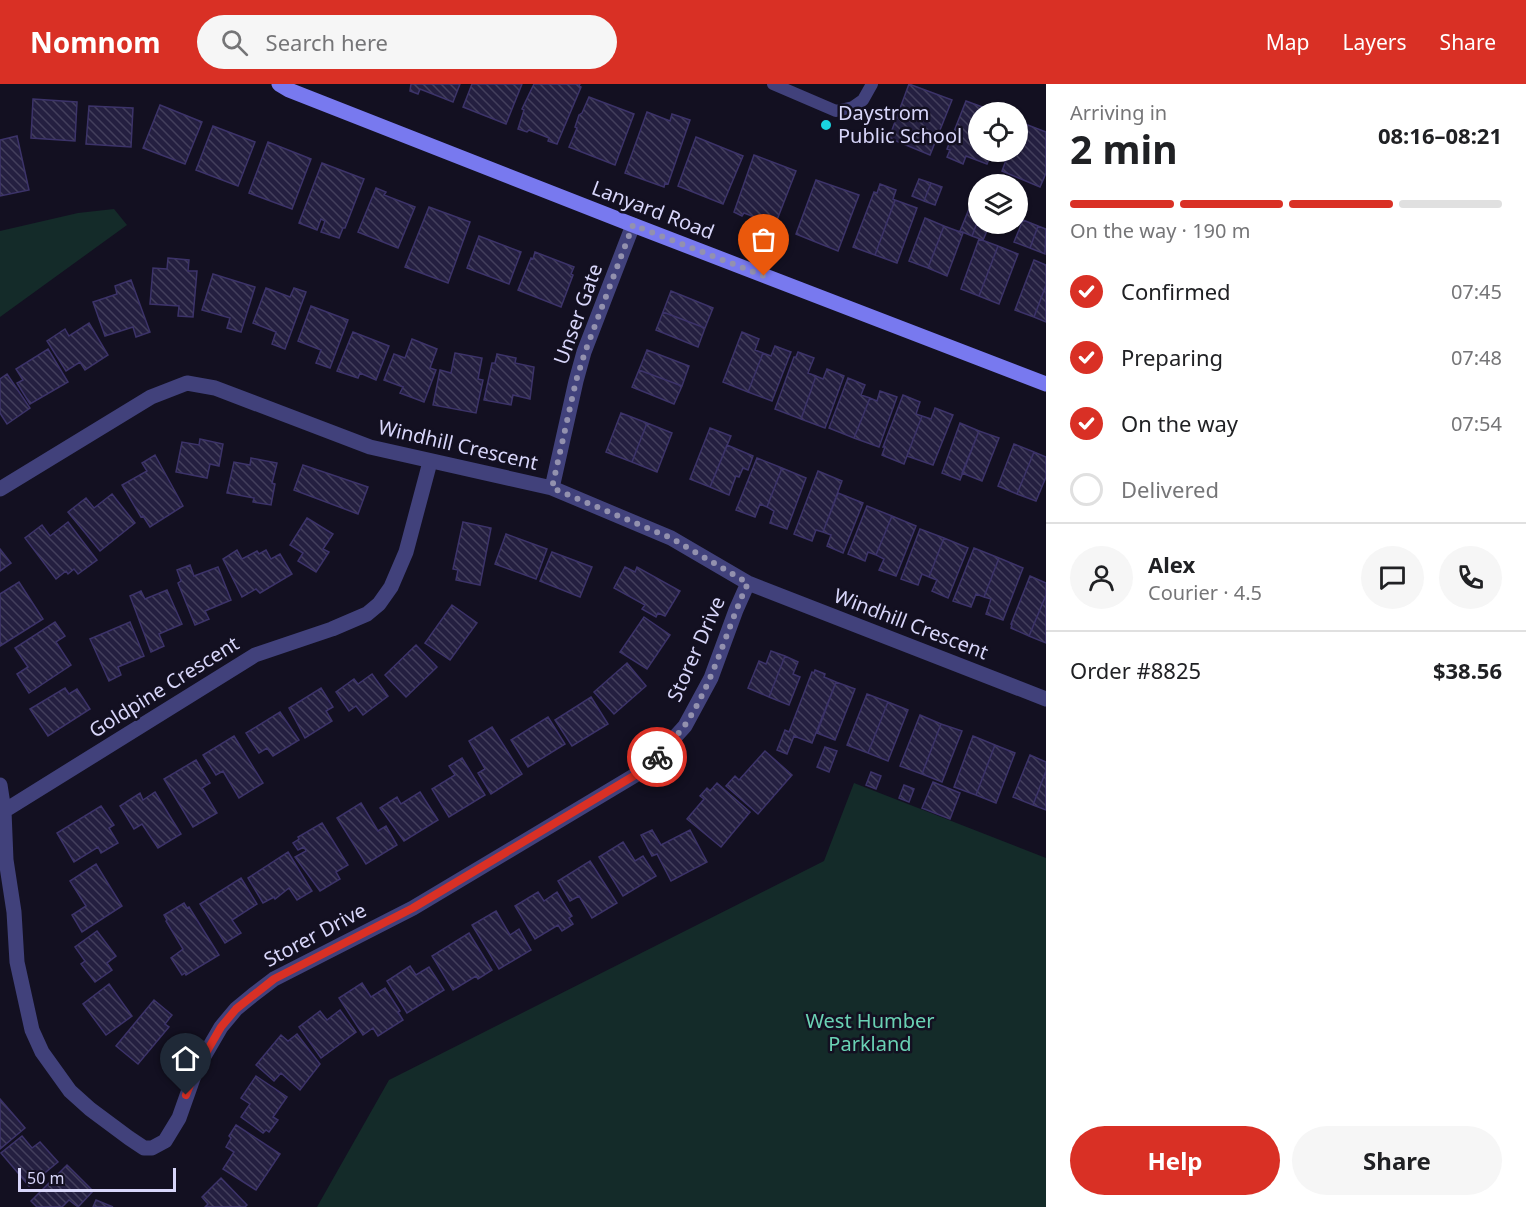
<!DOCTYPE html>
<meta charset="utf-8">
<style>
body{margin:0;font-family:"Noto Sans",sans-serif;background:#f6f6f6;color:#202124;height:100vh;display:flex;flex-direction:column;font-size:22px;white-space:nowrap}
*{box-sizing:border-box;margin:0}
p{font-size:20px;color:#757577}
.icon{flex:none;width:33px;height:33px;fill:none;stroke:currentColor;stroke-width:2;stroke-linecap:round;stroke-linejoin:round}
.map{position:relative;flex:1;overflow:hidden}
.panel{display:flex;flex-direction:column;background:#fff;width:480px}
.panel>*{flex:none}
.buttons{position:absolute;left:968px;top:18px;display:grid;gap:12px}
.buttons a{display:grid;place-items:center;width:60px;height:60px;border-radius:50%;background:#fff;box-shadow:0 2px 4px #0004;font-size:30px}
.scale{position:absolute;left:18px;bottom:15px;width:158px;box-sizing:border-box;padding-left:6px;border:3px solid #d8d6fa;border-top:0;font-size:16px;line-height:21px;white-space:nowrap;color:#d8d6fa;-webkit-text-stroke:4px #131021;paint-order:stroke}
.pin{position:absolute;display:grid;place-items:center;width:51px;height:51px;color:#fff;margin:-62px -26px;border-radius:50% 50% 50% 0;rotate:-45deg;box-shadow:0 0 6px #0007}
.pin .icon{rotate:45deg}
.courier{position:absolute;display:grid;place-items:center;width:60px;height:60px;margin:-30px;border:4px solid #d93025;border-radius:50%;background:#fff;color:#222;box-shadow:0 2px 8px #0007}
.summary em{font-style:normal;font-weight:700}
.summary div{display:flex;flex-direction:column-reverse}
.summary{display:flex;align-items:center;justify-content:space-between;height:102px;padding:0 24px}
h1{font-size:39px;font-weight:700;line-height:45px}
.bar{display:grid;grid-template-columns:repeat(4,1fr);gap:9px 6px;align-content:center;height:72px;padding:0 24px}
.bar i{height:8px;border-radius:4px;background:#e0e0e0}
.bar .current{background:#d93025}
.bar p{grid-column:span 4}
.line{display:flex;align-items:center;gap:15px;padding:0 24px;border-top:2px solid #e0e0e0}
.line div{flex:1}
.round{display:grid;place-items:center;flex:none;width:63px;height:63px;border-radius:32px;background:#f6f6f6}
ol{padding:0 24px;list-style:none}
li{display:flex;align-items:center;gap:18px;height:66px}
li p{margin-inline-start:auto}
li .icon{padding:6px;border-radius:50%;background:#d93025;color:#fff;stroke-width:4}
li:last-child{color:#757577}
li i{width:33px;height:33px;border:3px solid #e0e0e0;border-radius:50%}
.button{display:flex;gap:12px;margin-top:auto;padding:12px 24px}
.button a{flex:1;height:69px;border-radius:36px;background:#d93025;color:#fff;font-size:24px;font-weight:700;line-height:69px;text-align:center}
.button a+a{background:#f6f6f6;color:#202124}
header{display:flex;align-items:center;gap:36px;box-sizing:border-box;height:84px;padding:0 30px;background:#d93025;color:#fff}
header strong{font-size:28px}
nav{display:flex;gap:33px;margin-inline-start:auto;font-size:21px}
.search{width:420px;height:54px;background:#f6f6f6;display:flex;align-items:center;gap:15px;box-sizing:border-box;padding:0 21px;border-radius:33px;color:#757577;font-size:22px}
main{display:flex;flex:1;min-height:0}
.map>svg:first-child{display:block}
</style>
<header>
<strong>Nomnom</strong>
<div class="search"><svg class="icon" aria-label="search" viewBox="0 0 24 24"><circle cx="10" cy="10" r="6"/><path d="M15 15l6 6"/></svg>Search here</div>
<nav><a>Map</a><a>Layers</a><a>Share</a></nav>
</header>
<main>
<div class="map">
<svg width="1046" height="1123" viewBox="0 0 1046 1123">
<defs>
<pattern id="building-back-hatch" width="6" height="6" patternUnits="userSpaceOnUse" patternTransform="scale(1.5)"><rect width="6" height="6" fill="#241f40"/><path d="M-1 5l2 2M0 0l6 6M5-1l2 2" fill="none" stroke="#433f5c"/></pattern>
</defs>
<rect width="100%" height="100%" fill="#131021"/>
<path fill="#142b29" d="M114,125l13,16 -127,92v-86l78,-18z
M854,699l192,75v349h-729l72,-127 435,-219z"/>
<path fill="url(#building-back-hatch)" stroke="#3c3369" stroke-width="1.5" d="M411,0h49l-7,18 -33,-13 -2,5 -8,-3z
M472,0h50l-16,40 -43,-17z
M534,0h46l-1,2 2,1 -24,57 -9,-3 1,-3 -20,-8 -2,2 -9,-3 6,-19 -2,-1z
M909,0l43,16 -22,55 -41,-17z
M589,13l45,17 -19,51 -46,-18 8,-19 -2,-1 4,-12 3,-2z
M33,15l44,3 -2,39 -44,-3z
M966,17l30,11h-18v40h14l-5,12 -21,-8 -3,8 -16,-7 3,-7 -3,-1z
M160,21l42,17 -17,42 -42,-16z
M89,22l44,2 -2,39 -45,-3z
M647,28l23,9 2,-7 18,6 -22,64 -3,-1 -1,4 -39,-14z
M1020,38l26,10v41l-6,14 -38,-16 7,-19h8v-23z
M213,42l42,16 -17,44 -42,-16z
M17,52l12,54 -29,6v-56z
M696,53l47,19 -20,48 -45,-18z
M268,58l43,17 -19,50 -43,-16z
M754,71l42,16 -21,54 -31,-12 -2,3 -8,-4z
M322,79l42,16 -19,49h-2l-4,10 -18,-6 4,-11 -4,-2 -4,11 -18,-7z
M919,95l12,4 -7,18 -12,-5z
M816,96l43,15 -21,56 -42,-17z
M931,99l11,4 -7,18 -11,-4z
M880,100l16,6 -3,9 2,1 -20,55 -22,-8 21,-55 3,1z
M376,104l10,4 -2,3 31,12 -17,41 -40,-16z
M895,116l22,8 -20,55 -22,-8z
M429,123l41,15 -22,61 -43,-16z
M969,125l9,3v8l-6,16 -12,-5z
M925,134l19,8 -16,42 -19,-7z
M978,136v4h12l-7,16 -11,-4z
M1023,136l15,6 -8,22 -16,-6z
M944,142l19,7 -16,43 -19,-8z
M1038,142l8,3 -1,25 -15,-6z
M479,152l42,16 -12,32 -42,-16z
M979,155l19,7 -19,50 -18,-7z
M998,162l20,8 -19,50 -20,-8z
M535,168l39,15 -3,7 2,1 -12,32 -43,-17 13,-32 2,1z
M168,174l21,2 -1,11h9l-4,46 -15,-1 1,-10 -29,-2 3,-36 14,1z
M1034,176l12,5v20l-12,32 -19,-7z
M213,190l42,13 -14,45 -14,-4 3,-10 -28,-8z
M131,196l19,52 -14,5 -3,-10 -28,9 -12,-34 24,-8 -2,-8z
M1046,201v37l-12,-5z
M266,204l24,9 4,-9 12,4 -21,57 -13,-5 4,-12 -23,-9z
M671,207l42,17 -8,20 -42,-16z
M311,222l37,14 -18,48 -14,-5 5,-13 -23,-9z
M663,228l42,16 -7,19 -42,-17z
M89,239l19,32 -23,15 -5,-8 -14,9 -19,-30 18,-12 4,7z
M353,248l36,14 -13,34 -16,-7 -2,5 -21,-7z
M742,248l17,7 -4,11 8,3 -15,39 -25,-10z
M412,255l25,10 -7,19 6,2 -12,32 -24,-9 3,-6 -19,-7 10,-26 11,4z
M775,262l16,6 -19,49 -24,-9 15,-39 8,3z
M48,265l20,33 -38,22 -13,-21 6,-3 -7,-11z
M647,266l42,16 -7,20 -43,-16z
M798,268l16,6 -6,15 8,3 -15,43 -26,-10 19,-52h2z
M455,269l27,5 -4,21 5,1 -7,33 -43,-8 7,-35 11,3z
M497,270l19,4 -1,5 19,4 -4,32 -17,-4 -2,10 -27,-5 8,-37h3z
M827,285l17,7 -19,52 -24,-9 15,-43 7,3z
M639,286l43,16 -8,18 -42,-17z
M7,290l23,34 -23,16 -7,-11v-34z
M848,294l17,7 -4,10 9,3 -16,40 -25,-10z
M880,307l17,6 -18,50 -25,-9 16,-40 7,3z
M903,311l17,7 -4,12 6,2 -18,48 -22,-9 3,-8h-2z
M935,324l18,7 -20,50 -26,-9 15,-40 9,3z
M621,329l26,10 -15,39 -26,-10z
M647,339l25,10 -15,39 -25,-10z
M960,339l19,8 -19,49 -18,-7z
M710,344l21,8 -21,51 -20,-8z
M979,347l20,7 -17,43 -20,-8z
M200,355l23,5 -4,22 -9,-2 -3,14 -31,-6 6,-30 17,3z
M1014,360l20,8 -17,42 -19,-8z
M727,361l26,11 -5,14 -5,-2 -4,9 -3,-1 -7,19 -19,-8z
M1034,368l12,5v20l-10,24 -19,-7z
M155,371l28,51 -33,21 -7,-11 -2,1 -19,-32 25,-14 -5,-8z
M251,374l26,5 -5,20 3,1 -4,21 -18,-3 1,-4 -27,-5 7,-31 16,3z
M757,374l25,10 -15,39 -7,-3 -5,13 -19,-7z
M303,381l65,22 -10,27 -64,-24z
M782,384l24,10 -19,51 -17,-6 4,-12 -7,-4z
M818,387l24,10 -19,51 -7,-2 -4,11 -18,-7z
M838,409l25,10 -20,50 -16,-7 4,-11 -8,-3z
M112,410l23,29 -35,28 -32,-39 18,-14 8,10z
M867,422l25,10 -16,39 -8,-3 -3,9 -17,-7z
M892,432l24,10 -20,50 -17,-6 5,-11 -8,-4z
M307,434l26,16 -10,15 6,3 -13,20 -18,-11 5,-8 -13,-8z
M68,438l29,38 -19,14 -4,-5 -6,5 -2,-3 -10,8 -31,-41 17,-13 8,11z
M463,438l28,6 -11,57 -24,-5 2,-10 -5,-1z
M920,445l24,9 -15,39 -7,-3 -4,11 -17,-6z
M506,450l41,15 -11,30 -41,-15z
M944,454l24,10 -20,50 -16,-7 5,-11 -8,-3z
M974,464l25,10 -15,39 -8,-3 -5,13 -18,-6z
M0,465l11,14 -11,8z
M237,466l5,9 15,-8 2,3 7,-4 5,9 9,-5 12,20 -32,19 -4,-4 -14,8 -19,-38z
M552,468l40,15 -12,30 -40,-16z
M999,474l24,10 -20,52 -17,-6 5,-15 -7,-2z
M190,481l4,11 24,-9 13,33 -26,11 4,8 -14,6 -17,-42 3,-2 -4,-11z
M625,483l10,5 2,-5 43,24 -15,25 -7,-3 -2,4 -14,-8 3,-4 -31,-17z
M1030,492l16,7v12l-17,41 -18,-8 1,-4h-1z
M19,498l24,37 -43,27v-52z
M167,506l15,34 -23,10 5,12 -13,6 -21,-56 11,-5 4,8z
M1046,511v48l-17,-7z
M452,521l25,18 -27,37 -25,-17z
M644,533l26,18 -23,34 -27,-17z
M55,538l10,14 -9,6 15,23 -42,28 -12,-19 11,-7 -13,-19z
M130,538l14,34 -26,11 3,8 -12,6 -19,-42z
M416,561l21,22 -31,30 -21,-22z
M771,567l14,5 -16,41 -21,-9 11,-27 7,3z
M785,572l13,6 -5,12 7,3 -11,28 -20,-8z
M627,579l19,23 -32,28 -20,-22z
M815,586l10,4 -1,3 12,5 -24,61 -18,-7 -7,18 -10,-4 8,-20 4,2 23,-60 2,1z
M372,590l16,22 -25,19 -7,-9 -7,5 -13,-19 18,-13 4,5z
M836,598l19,7 -20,51 -18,-7z
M65,604l4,6 8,-5 13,20 -42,27 -18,-27z
M321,604l12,19 -7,4 6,10 -27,17 -16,-30z
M867,610l21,8 -20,51 -21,-8z
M591,613l17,27 -36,22 -17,-26z
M888,618l20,8 -20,51 -20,-8z
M280,628l19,28 -26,16 -6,-8 -8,5 -13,-20z
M920,631l21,9 -19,50 -22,-8z
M548,633l17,27 -37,23 -17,-27z
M941,640l21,7 -20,51 -20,-8z
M492,643l30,47 -31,20 -13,-21 7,-4 -16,-28z
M234,652l29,47 -24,15 -16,-27 -7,4 -13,-20z
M973,652l22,9 -19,50 -22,-8z
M995,661l20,8 -19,50 -20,-8z
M825,663l12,4 -8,21 -12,-5z
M765,667l27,24 -34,39 -32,-28 9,-10 4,4z
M1030,671l16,7v9l-13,34 -20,-8z
M462,674l23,37 -36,22 -17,-28 23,-14 -6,-9z
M196,676l14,23 -8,5 15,25 -24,14 -29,-48z
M1046,687v39l-13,-5z
M871,688l10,4 -5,13 -10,-4z
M933,698l27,11 -10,26 -28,-11z
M717,699l33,29 -29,35 -34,-28 17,-20 -4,-3 7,-8 3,3z
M904,701l10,4 -5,13 -10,-4z
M155,708l26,42 -23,14 -16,-24 -8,5 -14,-23 20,-13 3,7z
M420,708l18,28 -34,21 -24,-33 17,-11 4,7z
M361,719l17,28 8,-5 11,19 -31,19 -29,-46z
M101,722l13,19 -5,3 9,15 -17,10 -3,-6 -24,15 -17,-29z
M322,739l26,42 -12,7 4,7 -20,12 -25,-34 11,-6 -2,-4 -6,3 -5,-7 6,-4 -1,-2z
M652,746l9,15 29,-15 17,32 -36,19 -14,-27 -5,2 -11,-21z
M623,758l12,19 8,-5 13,20 -33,20 -24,-39z
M288,768l24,39 -15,9 -8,-12 -14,11 -1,-2 -11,6 -15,-25z
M590,777l27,42 -25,15 -13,-22 -9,5 -12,-20z
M96,780l26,42 -40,26 -10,-17 14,-9 -16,-25z
M241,794l16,26 -25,16 9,13 -16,10 -25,-39z
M538,808l6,9 13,-9 15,24 -3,2 4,6 -11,7 -4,-6 -23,14 -20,-33z
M184,819l3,5 2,-1 30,48 -33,20 -1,-2 -3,2 -11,-17 12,-9 -17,-28 1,-1 -3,-5z
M496,827l14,24 9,-6 12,21 -32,19 -27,-44z
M97,847l19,25 -9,7 5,7 -17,12 -14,-18 4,-3 -10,-14z
M469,849l23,37 -14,9 -2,-3 -23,14 -21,-34z
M410,882l6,9 13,-8 15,23 -37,23 -20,-32z
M362,899l9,14 14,-9 15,23 -2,1 5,8 -25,16 -5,-8 -10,7 -24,-37z
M109,900l23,32 -26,19 -23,-31z
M154,916l18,15 -7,9 4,3 -31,37 -22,-18z
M340,926l16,22 -35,26 -22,-31 21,-16 7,9z
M297,950l23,30 -20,26 -19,-17 -7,8 -18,-16 25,-30 7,6z
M256,992l31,21 -14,20 5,3 -9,12 -3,-2 -3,3 -22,-16 9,-13 -9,-6z
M0,1015l25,29 -25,21z
M236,1041l44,29 -24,36 -33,-21 11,-17 -8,-5 5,-9 -2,-2z
M22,1052l10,12 8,-6 18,20 -29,24 -28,-33z
M67,1081l26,26 -15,16 -9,-7 -7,7h-25l-6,-6z
M221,1094l26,27 -2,2h-40l3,-3 -6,-7z
M96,1116l17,7h-20z"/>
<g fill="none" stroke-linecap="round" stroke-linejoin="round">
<path stroke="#41417b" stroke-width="12" d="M773,0l63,27 17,-4 10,-7 9,-16"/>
<path stroke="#41417b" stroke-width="15" d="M552,404l24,-107 8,-29 49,-127
M0,405l151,-92 36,-14 28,5 155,59 182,41 119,50 77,45 298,116
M0,701l4,26 2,49 8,52 3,50 15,68 10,22 28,39 20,18 39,29 15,10h8l13,-7 14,-23 17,-48 25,-43 15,-18 17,-14 21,-16 139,-71 234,-140 38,-42 26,-48 25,-68 12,-27
M4,727l251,-156 77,-26 35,-15 12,-10 12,-17 15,-35 24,-90"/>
<path stroke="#7879ef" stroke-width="15" d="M279,0l10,6 344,135 413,159"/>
</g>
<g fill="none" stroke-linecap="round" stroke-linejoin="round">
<path stroke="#9391ae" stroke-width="6" stroke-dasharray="0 10.8" d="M657,673c9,-11 20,-21 28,-32 29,-43 41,-95 63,-142l-77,-45 -119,-50 24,-107 9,-29 48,-127 131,51"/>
<path stroke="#d93025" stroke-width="8" d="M186,1011l10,-25 25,-43 15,-18 38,-30 139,-71 234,-140 10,-11"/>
</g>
<circle fill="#1ad5e1" stroke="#131021" stroke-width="2" cx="826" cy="41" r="6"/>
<g text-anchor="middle" stroke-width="5" stroke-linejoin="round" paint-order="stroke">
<g font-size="20" fill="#d8d6fa" stroke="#131021" text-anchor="start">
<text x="838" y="36">Daystrom<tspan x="838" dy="23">Public School</tspan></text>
</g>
<g font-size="20" fill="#d8d6fa" stroke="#131021">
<text transform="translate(653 126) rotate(21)" y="7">Lanyard Road</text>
<text transform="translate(578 230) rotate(-70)" y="7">Unser Gate</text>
<text transform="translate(458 361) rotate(13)" y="7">Windhill Crescent</text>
<text transform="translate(911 540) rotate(21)" y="7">Windhill Crescent</text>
<text transform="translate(696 565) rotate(-66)" y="7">Storer Drive</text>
<text transform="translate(164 603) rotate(-32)" y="7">Goldpine Crescent</text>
<text transform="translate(315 851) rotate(-28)" y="7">Storer Drive</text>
</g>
<g font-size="20" fill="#6ad2b4" stroke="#131021">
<text x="870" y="944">West Humber<tspan x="870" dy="23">Parkland</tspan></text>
</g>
</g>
</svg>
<div class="buttons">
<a><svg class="icon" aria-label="locate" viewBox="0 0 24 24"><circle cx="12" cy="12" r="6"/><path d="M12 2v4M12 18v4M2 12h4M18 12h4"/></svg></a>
<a><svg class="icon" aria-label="layers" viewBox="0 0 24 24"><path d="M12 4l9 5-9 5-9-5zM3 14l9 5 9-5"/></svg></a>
</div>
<div class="scale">50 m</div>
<div class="pin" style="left:764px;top:192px;background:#ea580c"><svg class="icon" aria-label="bag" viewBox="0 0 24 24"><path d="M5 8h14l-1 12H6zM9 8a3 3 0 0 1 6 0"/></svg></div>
<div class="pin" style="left:186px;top:1011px;background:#1f2937"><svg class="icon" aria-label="home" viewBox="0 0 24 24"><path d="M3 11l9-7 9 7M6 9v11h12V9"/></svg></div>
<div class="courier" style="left:657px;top:673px"><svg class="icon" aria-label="bike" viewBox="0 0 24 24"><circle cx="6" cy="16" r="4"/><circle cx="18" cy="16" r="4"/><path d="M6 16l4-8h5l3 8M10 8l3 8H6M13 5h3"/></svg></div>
</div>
<section class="panel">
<div class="summary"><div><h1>2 min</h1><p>Arriving in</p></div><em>08:16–08:21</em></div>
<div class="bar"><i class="current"></i><i class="current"></i><i class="current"></i><i></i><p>On the way · 190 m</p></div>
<ol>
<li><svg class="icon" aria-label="check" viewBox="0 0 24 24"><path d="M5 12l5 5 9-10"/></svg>Confirmed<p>07:45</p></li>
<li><svg class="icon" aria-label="check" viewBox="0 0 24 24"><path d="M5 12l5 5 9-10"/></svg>Preparing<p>07:48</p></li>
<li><svg class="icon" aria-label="check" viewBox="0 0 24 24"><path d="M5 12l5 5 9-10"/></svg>On the way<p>07:54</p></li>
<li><i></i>Delivered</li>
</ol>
<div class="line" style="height:108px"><a class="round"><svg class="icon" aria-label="person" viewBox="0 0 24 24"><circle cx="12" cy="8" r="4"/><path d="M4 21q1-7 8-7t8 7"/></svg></a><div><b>Alex</b><p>Courier · 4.5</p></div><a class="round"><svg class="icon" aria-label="chat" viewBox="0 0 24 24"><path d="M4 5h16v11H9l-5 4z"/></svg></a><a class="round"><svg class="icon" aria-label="phone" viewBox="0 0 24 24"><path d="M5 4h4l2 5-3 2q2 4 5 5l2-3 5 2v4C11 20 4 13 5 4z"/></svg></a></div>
<div class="line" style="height:78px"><div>Order #8825</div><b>$38.56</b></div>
<div class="button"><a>Help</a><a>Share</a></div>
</section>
</main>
